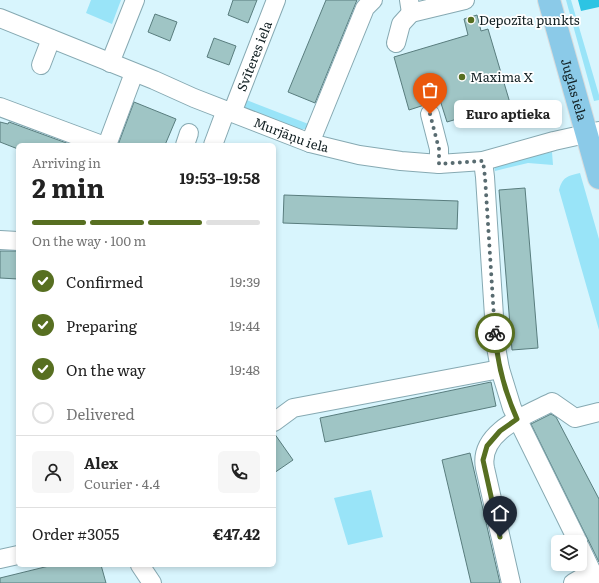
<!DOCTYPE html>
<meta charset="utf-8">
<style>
body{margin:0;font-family:Literata,serif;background:#f6f6f6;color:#222;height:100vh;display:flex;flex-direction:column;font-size:15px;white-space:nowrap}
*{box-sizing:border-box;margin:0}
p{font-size:13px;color:#767676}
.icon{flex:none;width:22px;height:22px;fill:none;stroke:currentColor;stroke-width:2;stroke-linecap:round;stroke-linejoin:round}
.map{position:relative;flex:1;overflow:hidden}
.drawer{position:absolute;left:16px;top:143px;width:260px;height:424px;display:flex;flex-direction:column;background:#fff;border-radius:6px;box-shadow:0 2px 6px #0003}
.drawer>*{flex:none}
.controls{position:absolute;left:551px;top:535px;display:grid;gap:8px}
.controls a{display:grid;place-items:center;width:36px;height:36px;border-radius:6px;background:#fff;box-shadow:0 2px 6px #0003;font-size:20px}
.pin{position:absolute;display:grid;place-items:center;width:34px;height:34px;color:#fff;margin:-41px -17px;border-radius:50% 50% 50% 0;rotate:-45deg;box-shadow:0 0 4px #0007}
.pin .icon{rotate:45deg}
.courier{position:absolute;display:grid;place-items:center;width:40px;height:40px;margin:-20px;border:3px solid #576f21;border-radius:50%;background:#fff;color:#222;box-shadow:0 1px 5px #0007}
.bubble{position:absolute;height:28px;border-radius:6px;background:#fff;box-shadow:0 2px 6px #0003;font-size:13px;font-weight:700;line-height:28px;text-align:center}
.head em{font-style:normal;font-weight:700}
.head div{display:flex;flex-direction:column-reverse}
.head{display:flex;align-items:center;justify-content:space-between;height:68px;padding:0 16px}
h1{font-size:26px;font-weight:700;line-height:30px}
.bar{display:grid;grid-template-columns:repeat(4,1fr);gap:6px 4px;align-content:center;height:48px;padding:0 16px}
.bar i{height:5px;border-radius:3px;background:#e0e0e0}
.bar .current{background:#576f21}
.bar p{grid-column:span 4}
.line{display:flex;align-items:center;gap:10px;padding:0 16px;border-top:1px solid #e0e0e0}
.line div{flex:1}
.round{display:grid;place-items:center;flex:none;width:42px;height:42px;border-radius:6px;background:#f6f6f6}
ol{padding:0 16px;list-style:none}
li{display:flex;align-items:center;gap:12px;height:44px}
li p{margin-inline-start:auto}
li .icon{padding:4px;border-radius:50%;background:#576f21;color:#fff;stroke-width:4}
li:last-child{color:#767676}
li i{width:22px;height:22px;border:2px solid #e0e0e0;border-radius:50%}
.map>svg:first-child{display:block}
</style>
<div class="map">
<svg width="599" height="583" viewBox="0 0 599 583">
<rect width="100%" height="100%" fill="#d8f5fd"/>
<path fill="#99e4f8" d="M91,0h30l-9,24 -26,-11z
M566,0h5l28,95v5l-5,1z
M244,99l67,26 -3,3 -8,2 -53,-20 -4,-5z
M552,152l1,13 -25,-2 -33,8 -1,-6z
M580,173l19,66v91l-40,-140c4,-14 9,-14 21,-17z
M371,490l12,47 -35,8 -14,-47z"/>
<path fill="#2dc4e3" d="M578,0h21v7l-18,4z"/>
<path fill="#9fc5c5" stroke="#597d7e" d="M233,0h24l-9,23 -20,-8z
M326,0h31l-42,103 -27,-11z
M155,14l22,8 -7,19 -22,-9z
M477,15l4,16 7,-2 22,74 -63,19 -7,-22 -31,10 -15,-53 74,-22 -4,-16z
M214,38l22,8 -7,19 -22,-8z
M134,102l42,17 -11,26h-47z
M0,122l8,2 1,-2 63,23h-54v4l-18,-7z
M525,188l13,160 -26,2 -13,-160z
M284,195l174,6 -1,28 -174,-6z
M0,251h18v28l-18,-1z
M491,382l5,24 -171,36 -5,-24z
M551,414l5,3 43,82v63l-68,-138z
M274,433l19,27 -19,13z
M470,453l30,130h-29l-29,-123z
M53,565h48l5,18h-106v-5z"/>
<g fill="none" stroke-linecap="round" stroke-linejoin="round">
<g stroke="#86a9b2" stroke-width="20">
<g id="minor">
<path d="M409,0l2,13 54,-13"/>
<path id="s1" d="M0,18l154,62 40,18 116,45 49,12 42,6 38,3 44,-3 71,-20 45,-10"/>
<path d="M396,43l5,-19 10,-11"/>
<path d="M110,63l25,-63"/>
<path d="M41,65l10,-26"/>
<path d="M0,107l102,38"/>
<path id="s2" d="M232,113l44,-113"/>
<path d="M430,114l9,35v15"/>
<path d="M310,143l55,-135 8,-8"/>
<path d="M107,145l27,-72"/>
<path d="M185,145l4,-12"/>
<path d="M213,145l13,-35"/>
<path d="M483,161l2,16 11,170 4,22 12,39 66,134"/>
<path d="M0,240l18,1"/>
<path d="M274,422l19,-14 207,-39"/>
<path d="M580,547l12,25 4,11"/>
<path d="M0,559l18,-4"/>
<path d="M140,565l12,18"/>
<path d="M511,583l-26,-115c-7,-36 41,-53 67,-66l23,16 24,-6"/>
<path d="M573,583l19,-11"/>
</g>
</g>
<g stroke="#d9dbdc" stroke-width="24">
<g id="major">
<path id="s3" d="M549,0l50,178"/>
</g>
</g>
<use href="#minor" stroke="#fff" stroke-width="18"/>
<use href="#major" stroke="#8bcae8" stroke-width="22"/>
</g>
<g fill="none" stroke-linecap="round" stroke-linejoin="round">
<path stroke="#586b70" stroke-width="4" stroke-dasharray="0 7.2" d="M430,114l9,35v15l44,-3 2,16 10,156"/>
<path stroke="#576f21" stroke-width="5" d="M495,333c2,30 10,59 22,86l-17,12 -13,15 -4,14 17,77"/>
</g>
<g fill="#576f21" stroke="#fff" stroke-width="1.5">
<circle cx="471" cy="20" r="4"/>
<circle cx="462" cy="77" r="4"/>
</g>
<g text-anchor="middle" stroke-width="3.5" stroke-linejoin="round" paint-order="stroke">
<g font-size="13" fill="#132124" stroke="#fff" text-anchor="start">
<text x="479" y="25">Depozīta punkts</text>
<text x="470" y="82">Maxima X</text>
</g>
<g font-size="13" fill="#132124" stroke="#fff">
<text dy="5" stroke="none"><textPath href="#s2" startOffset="61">Svīteres iela</textPath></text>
<text dy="5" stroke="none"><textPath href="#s3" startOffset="93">Juglas iela</textPath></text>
<text dy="5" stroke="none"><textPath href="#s1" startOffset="314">Murjāņu iela</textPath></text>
</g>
</g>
</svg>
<div class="controls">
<a><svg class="icon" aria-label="layers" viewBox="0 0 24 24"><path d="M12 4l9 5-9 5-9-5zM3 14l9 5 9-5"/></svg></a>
</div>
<div class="pin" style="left:430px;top:114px;background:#ea580c"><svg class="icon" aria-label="bag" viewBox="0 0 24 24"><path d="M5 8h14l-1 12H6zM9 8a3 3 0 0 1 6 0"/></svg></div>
<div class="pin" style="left:500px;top:537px;background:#1f2937"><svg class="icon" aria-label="home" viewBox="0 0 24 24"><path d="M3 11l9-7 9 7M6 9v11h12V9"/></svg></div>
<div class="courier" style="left:495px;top:333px"><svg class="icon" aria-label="bike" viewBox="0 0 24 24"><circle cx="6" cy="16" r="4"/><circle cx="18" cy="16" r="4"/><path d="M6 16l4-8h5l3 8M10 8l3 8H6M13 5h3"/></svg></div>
<div class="bubble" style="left:454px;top:100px;width:108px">Euro aptieka</div>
<section class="drawer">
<div class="head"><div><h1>2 min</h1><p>Arriving in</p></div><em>19:53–19:58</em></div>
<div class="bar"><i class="current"></i><i class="current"></i><i class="current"></i><i></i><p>On the way · 100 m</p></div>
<ol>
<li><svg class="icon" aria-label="check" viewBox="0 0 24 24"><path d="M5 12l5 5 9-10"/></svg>Confirmed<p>19:39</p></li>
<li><svg class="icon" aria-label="check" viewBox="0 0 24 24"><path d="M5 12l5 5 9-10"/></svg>Preparing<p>19:44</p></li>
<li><svg class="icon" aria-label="check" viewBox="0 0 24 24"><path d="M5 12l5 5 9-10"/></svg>On the way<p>19:48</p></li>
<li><i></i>Delivered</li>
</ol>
<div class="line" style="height:72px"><a class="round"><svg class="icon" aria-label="person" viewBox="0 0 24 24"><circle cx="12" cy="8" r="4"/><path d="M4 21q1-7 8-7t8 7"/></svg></a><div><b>Alex</b><p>Courier · 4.4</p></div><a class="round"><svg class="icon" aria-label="phone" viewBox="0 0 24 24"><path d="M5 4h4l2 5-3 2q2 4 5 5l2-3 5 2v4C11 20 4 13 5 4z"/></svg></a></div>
<div class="line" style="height:52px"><div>Order #3055</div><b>€47.42</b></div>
</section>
</div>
